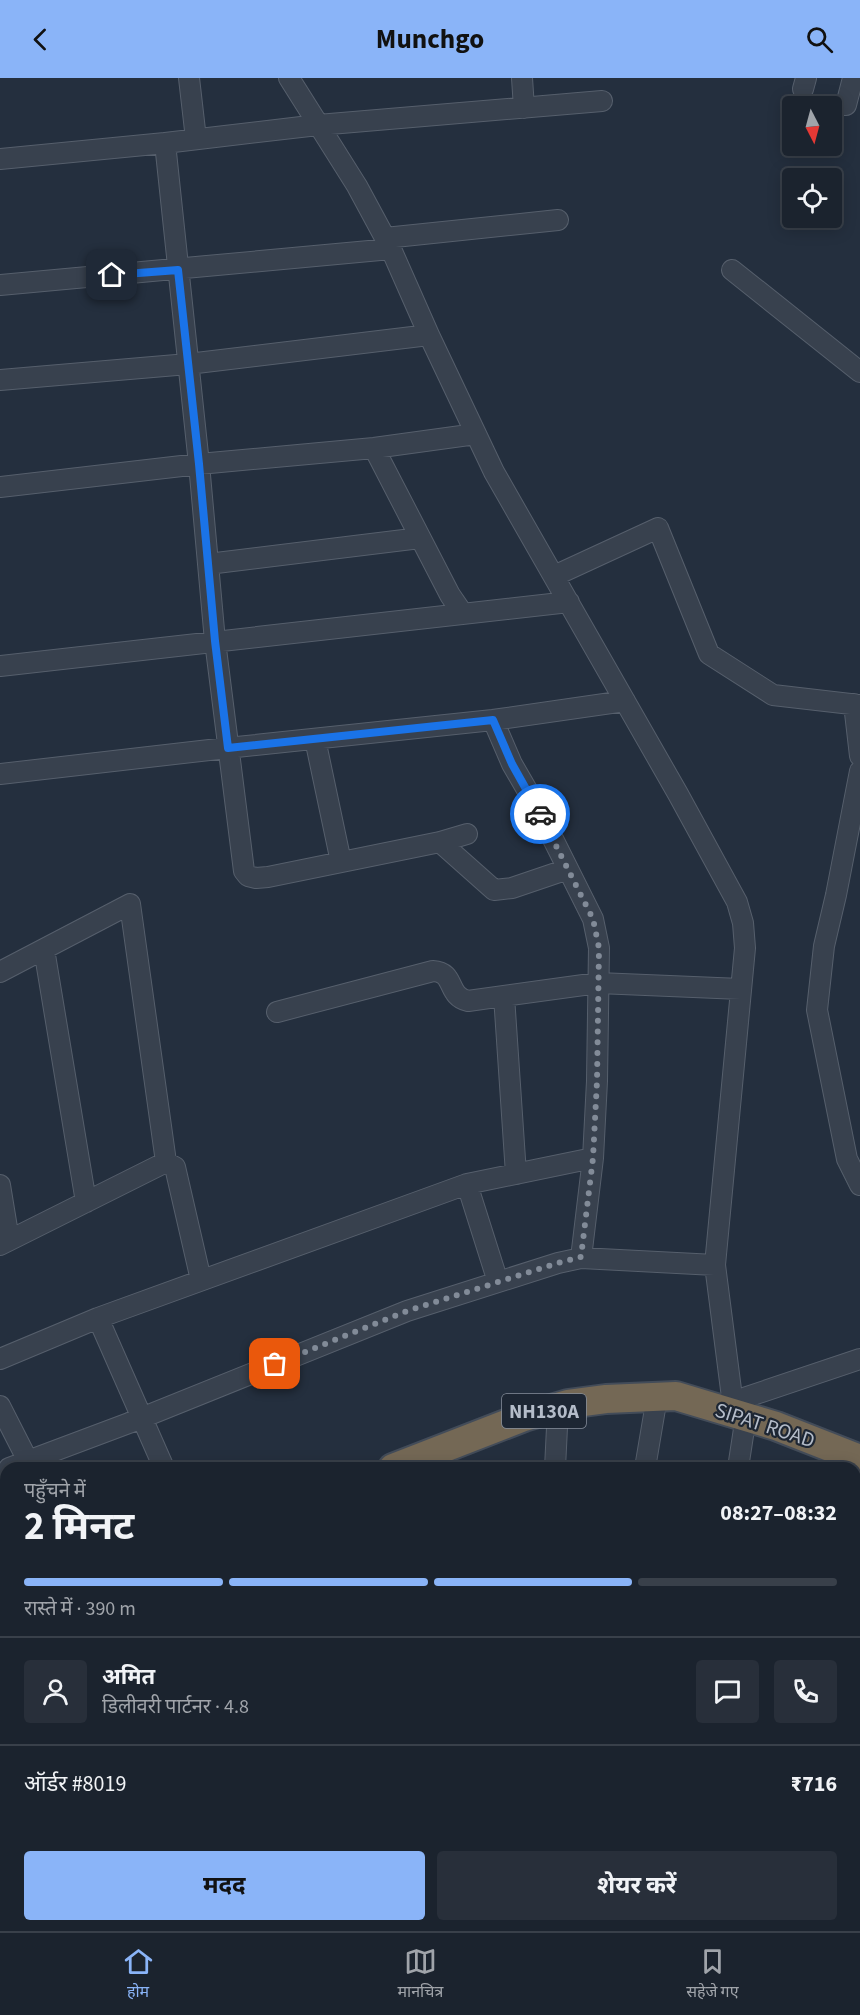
<!DOCTYPE html>
<html lang="hi">
<meta charset="utf-8">
<style>
body{margin:0;font-family:"Source Sans 3","Noto Sans Devanagari",sans-serif;background:#282f3a;color:#f1f3f6;height:100vh;display:flex;flex-direction:column;font-size:22px;white-space:nowrap}
*{box-sizing:border-box;margin:0}
p{font-size:20px;color:#a0a4aa}
.icon{flex:none;width:33px;height:33px;fill:none;stroke:currentColor;stroke-width:2;stroke-linecap:round;stroke-linejoin:round}
.map{position:relative;flex:1;overflow:hidden}
.drawer{position:absolute;left:0px;top:1384px;width:861px;height:470px;display:flex;flex-direction:column;background:#1b232e;border-radius:18px 18px 0 0;box-shadow:0 3px 15px #0003,0 0 0 2px #39404a}
.drawer>*{flex:none}
.needle{width:39px;rotate:174deg}
.fabs{position:absolute;left:782px;top:18px;display:grid;gap:12px}
.fabs a{display:grid;place-items:center;width:60px;height:60px;border-radius:6px;background:#1b232e;box-shadow:0 3px 15px #0003,0 0 0 2px #39404a;font-size:30px}
.pin{position:absolute;display:grid;place-items:center;width:51px;height:51px;color:#fff;margin:-26px;border-radius:12px;box-shadow:0 3px 9px #0006}
.courier{position:absolute;display:grid;place-items:center;width:60px;height:60px;margin:-30px;border:4px solid #1a73e8;border-radius:50%;background:#fff;color:#222;box-shadow:0 2px 8px #0007}
.summary em{font-style:normal;font-weight:700}
.summary div{display:flex;flex-direction:column-reverse}
.summary{display:flex;align-items:center;justify-content:space-between;height:102px;padding:0 24px}
h1{font-size:39px;font-weight:700;line-height:45px}
.bar{display:grid;grid-template-columns:repeat(4,1fr);gap:9px 6px;align-content:center;height:72px;padding:0 24px}
.bar i{height:8px;border-radius:4px;background:#39404a}
.bar .active{background:#8ab4f8}
.bar p{grid-column:span 4}
.line{display:flex;align-items:center;gap:15px;padding:0 24px;border-top:2px solid #39404a}
.line div{flex:1}
.round{display:grid;place-items:center;flex:none;width:63px;height:63px;border-radius:6px;background:#282f3a}
.action{display:flex;gap:12px;margin-top:auto;padding:12px 24px}
.action a{flex:1;height:69px;border-radius:6px;background:#8ab4f8;color:#111;font-size:24px;font-weight:700;line-height:69px;text-align:center}
.action a+a{background:#282f3a;color:#f1f3f6}
header{display:flex;justify-content:space-between;align-items:center;height:78px;padding:0 24px;background:#8ab4f8;color:#111;font-size:27px;font-weight:700}
.tabs{display:flex;justify-content:space-around;align-items:center;height:84px;border-top:2px solid #39404a;background:#1b232e;font-size:16px;color:#a0a4aa}
.tabs a{display:grid;justify-items:center;gap:3px}
.tabs .active{color:#8ab4f8}
.map>svg:first-child{display:block}
</style>
<header><svg class="icon" aria-label="back" viewBox="0 0 24 24"><path d="M15 5l-7 7 7 7"/></svg>Munchgo<svg class="icon" aria-label="search" viewBox="0 0 24 24"><circle cx="10" cy="10" r="6"/><path d="M15 15l6 6"/></svg></header>
<div class="map">
<svg width="860" height="1853" viewBox="0 0 860 1853">
<rect width="100%" height="100%" fill="#242f3e"/>
<g fill="none" stroke-linecap="round" stroke-linejoin="round">
<g stroke="#565f6c" stroke-width="22">
<path id="minor" d="M189,0l7,61
M289,0l68,108 34,63 38,86 65,137 184,322 59,108 6,21 2,25 -30,317 19,148
M522,0l2,30
M803,11l3,-11
M846,27l7,-27
M165,65l34,321 16,177 29,230 4,5 8,2 12,-1 172,-35 27,-8
M0,81l165,-16 153,-18 284,-24
M385,160l173,-18
M732,192l128,102
M0,207l391,-36
M0,302l188,-16 241,-29
M374,370l76,147 13,19
M0,409l199,-23 175,-16 102,-14
M208,486l212,-26
M554,498l104,-48 51,126 64,41 87,10
M0,588l569,-64
M854,626l6,52
M493,642l19,44 26,45 55,110 6,29 -2,133 -4,77 -12,100
M315,661l26,123
M860,693l-24,124 -12,51 -7,64 30,149 13,26
M0,696l227,-26 266,-28 132,-19
M440,764l54,48 18,-2 56,-19
M44,871l42,253
M0,894l130,-68 36,258 -166,83
M504,918l12,178
M277,934l156,-41c23,1 13,25 35,30l130,-18 143,6
M166,1084l9,5 26,113
M467,1106l31,98
M0,1107l9,55
M98,1240l66,150
M0,1281l98,-41 369,-134 126,-26
M732,1324l128,-43
M0,1328l28,55
M9,1390l120,-45 278,-112 151,-48 23,-5 134,7
M555,1390l3,-61
M645,1390l12,-71
M738,1390l8,-52
M177,1848v5
M277,1848l1,5
M755,1853l2,-5"/>
</g>
<g stroke="#414a57" stroke-width="27">
<path id="major" d="M855,1731l5,-17
M799,1853l3,-5"/>
</g>
<g stroke="#434c59" stroke-width="32">
<path id="highway" d="M393,1390l131,-51 44,-13 38,-5 70,-3 100,30 84,33
M0,1551l6,-2"/>
</g>
<use href="#minor" stroke="#38414e" stroke-width="20"/>
<use href="#major" stroke="#56606e" stroke-width="24"/>
<use href="#highway" stroke="#746855" stroke-width="28"/>
</g>
<g fill="none" stroke-linecap="round" stroke-linejoin="round">
<path stroke="#828b98" stroke-width="6" stroke-dasharray="0 10.8" d="M275,1286l132,-53 151,-48 23,-6 12,-99 4,-77 2,-133 -6,-29 -53,-105"/>
<path stroke="#1a73e8" stroke-width="8" d="M112,197l66,-5 21,194 16,177 13,107 265,-28 19,44 28,50"/>
</g>
<g text-anchor="middle" stroke-width="4.5" stroke-linejoin="round" paint-order="stroke">
<rect fill="#1d2633" stroke="#878f9c" stroke-width="1.5" x="502" y="1316" width="84" height="34" rx="4.5"/>
<g font-size="20" font-weight="bold" fill="#b4bcc9">
<text x="544" y="1340">NH130A</text>
</g>
<g font-size="21" fill="#b4bcc9" stroke="#1d2633">
<text transform="translate(765 1347) rotate(18)" y="7">SIPAT ROAD</text>
</g>
</g>
</svg>
<div class="fabs">
<a><svg class="needle" viewBox="-14 -14 28 28"><path d="M0-13l5 13h-10z" fill="#e53935"/><path d="M0 13l5-13h-10z" fill="#a0a4aa"/></svg></a>
<a><svg class="icon" aria-label="locate" viewBox="0 0 24 24"><circle cx="12" cy="12" r="6"/><path d="M12 2v4M12 18v4M2 12h4M18 12h4"/></svg></a>
</div>
<div class="pin" style="left:275px;top:1286px;background:#ea580c"><svg class="icon" aria-label="bag" viewBox="0 0 24 24"><path d="M5 8h14l-1 12H6zM9 8a3 3 0 0 1 6 0"/></svg></div>
<div class="pin" style="left:112px;top:197px;background:#1f2937"><svg class="icon" aria-label="home" viewBox="0 0 24 24"><path d="M3 11l9-7 9 7M6 9v11h12V9"/></svg></div>
<div class="courier" style="left:540px;top:736px"><svg class="icon" aria-label="car" viewBox="0 0 24 24"><path d="M5 17H2v-5l4-1 3-4h7l3 4 3 1v5h-3M9 17h6M6 11h13"/><circle cx="7" cy="17" r="2"/><circle cx="17" cy="17" r="2"/></svg></div>
<section class="drawer">
<div class="summary"><div><h1>2 मिनट</h1><p>पहुँचने में</p></div><em>08:27–08:32</em></div>
<div class="bar"><i class="active"></i><i class="active"></i><i class="active"></i><i></i><p>रास्ते में · 390 m</p></div>
<div class="line" style="height:108px"><a class="round"><svg class="icon" aria-label="person" viewBox="0 0 24 24"><circle cx="12" cy="8" r="4"/><path d="M4 21q1-7 8-7t8 7"/></svg></a><div><b>अमित</b><p>डिलीवरी पार्टनर · 4.8</p></div><a class="round"><svg class="icon" aria-label="chat" viewBox="0 0 24 24"><path d="M4 5h16v11H9l-5 4z"/></svg></a><a class="round"><svg class="icon" aria-label="phone" viewBox="0 0 24 24"><path d="M5 4h4l2 5-3 2q2 4 5 5l2-3 5 2v4C11 20 4 13 5 4z"/></svg></a></div>
<div class="line" style="height:78px"><div>ऑर्डर #8019</div><b>₹716</b></div>
<div class="action"><a>मदद</a><a>शेयर करें</a></div>
</section>
</div>
<nav class="tabs">
<a class="active"><svg class="icon" aria-label="home" viewBox="0 0 24 24"><path d="M3 11l9-7 9 7M6 9v11h12V9"/></svg>होम</a>
<a><svg class="icon" aria-label="map" viewBox="0 0 24 24"><path d="M3 6l6-2 6 2 6-2v14l-6 2-6-2-6 2zM9 4v14M15 6v14"/></svg>मानचित्र</a>
<a><svg class="icon" aria-label="saved" viewBox="0 0 24 24"><path d="M7 4h10v16l-5-4-5 4z"/></svg>सहेजे गए</a>
</nav>
